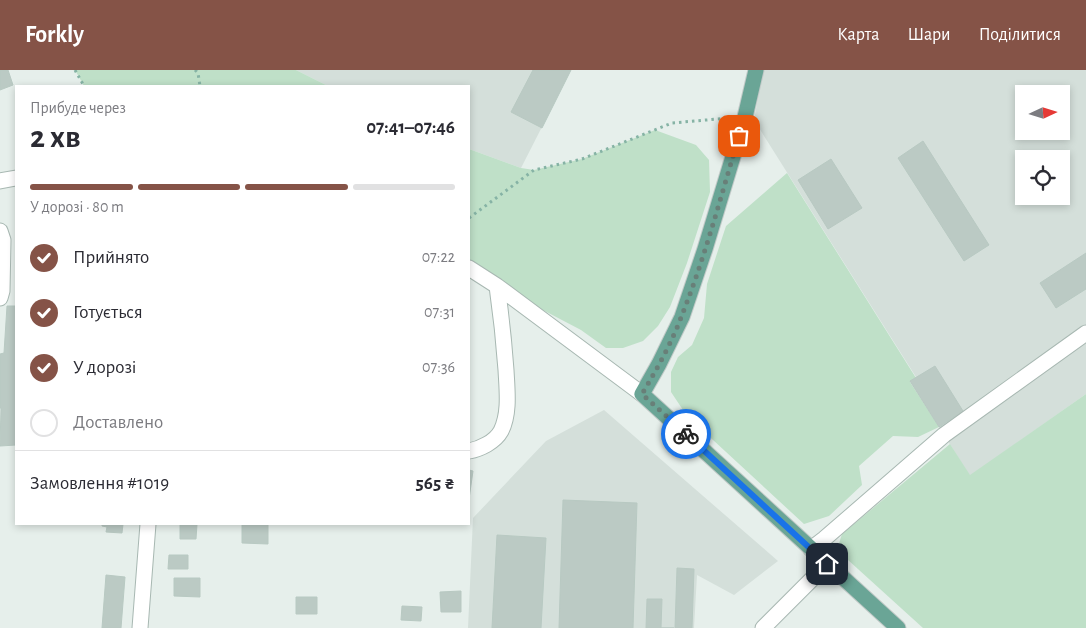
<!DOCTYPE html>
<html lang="uk">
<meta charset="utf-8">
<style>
body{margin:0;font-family:"Alegreya Sans",sans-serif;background:#f2f2f3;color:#2b2b33;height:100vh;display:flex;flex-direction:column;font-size:19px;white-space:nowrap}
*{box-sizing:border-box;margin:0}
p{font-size:16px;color:#7c7c81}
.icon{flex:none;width:28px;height:28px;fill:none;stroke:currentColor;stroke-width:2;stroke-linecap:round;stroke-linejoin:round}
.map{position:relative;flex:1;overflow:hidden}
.details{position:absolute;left:15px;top:15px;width:455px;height:440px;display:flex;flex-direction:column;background:#fff;border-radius:0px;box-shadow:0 2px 8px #0003}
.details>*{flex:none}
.needle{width:32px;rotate:86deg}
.buttons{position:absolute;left:1015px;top:15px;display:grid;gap:10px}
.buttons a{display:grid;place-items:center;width:55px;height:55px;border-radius:0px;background:#fff;box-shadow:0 2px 8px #0003;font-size:25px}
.pin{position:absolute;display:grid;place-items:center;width:42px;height:42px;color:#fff;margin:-21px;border-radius:10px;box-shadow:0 2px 8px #0006}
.courier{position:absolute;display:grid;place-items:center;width:50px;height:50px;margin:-25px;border:4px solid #1a73e8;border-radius:50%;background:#fff;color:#222;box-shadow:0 1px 6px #0007}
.summary em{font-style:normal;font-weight:700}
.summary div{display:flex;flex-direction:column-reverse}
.summary{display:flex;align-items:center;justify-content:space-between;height:85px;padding:0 15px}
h1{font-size:32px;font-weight:700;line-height:38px}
.bar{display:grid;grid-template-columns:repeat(4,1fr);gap:8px 5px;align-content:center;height:60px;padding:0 15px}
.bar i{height:6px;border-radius:4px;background:#e1e1e2}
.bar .active{background:#855347}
.bar p{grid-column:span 4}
.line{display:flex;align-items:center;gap:12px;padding:0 15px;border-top:1px solid #e1e1e2}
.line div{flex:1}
ol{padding:0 15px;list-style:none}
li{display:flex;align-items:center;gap:15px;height:55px}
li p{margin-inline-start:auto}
li .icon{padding:5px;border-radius:50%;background:#855347;color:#fff;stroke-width:4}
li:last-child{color:#7c7c81}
li i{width:28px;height:28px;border:2px solid #e1e1e2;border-radius:50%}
header{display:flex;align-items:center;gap:30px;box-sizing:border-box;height:70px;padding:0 25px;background:#855347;color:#fff}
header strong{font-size:24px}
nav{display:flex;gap:28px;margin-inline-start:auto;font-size:18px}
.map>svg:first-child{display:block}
</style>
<header>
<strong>Forkly</strong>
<nav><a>Карта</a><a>Шари</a><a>Поділитися</a></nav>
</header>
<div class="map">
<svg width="1086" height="558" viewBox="0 0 1086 558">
<rect width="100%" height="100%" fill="#e6efeb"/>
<path fill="#d4dfda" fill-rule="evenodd" d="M296,0h275l-50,98 -52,-19v-63h-141z
M763,0h323v324l-116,82 -60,-95 6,-4 -162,-257zM1024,24h37v37h-37zM1024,89h37v37h-37z
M604,340l174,151 -44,34 -37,-20 -3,53h-226l5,-110 73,-77z"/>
<path fill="#bfe0c8" d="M75,0h221l32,16h-244z
M655,60l41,15 13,15 1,32 -23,71 -17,44 -12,19 -15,15 -20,7h-17l-25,-18 -84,-44 -28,-18v-119l52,19 13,2 48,-11z
M787,103l129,205 -6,4 29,45 -21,10 -25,-1 -34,30 3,19 -33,31 -25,8 -117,-108 -16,-24v-20l7,-15 14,-12 12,-27 3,-34 19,-58z
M1086,324v234h-163l-86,-78 5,-16 108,-90 20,31z"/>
<path fill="#bbcac4" stroke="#b8c9c2" d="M0,0h8l5,15 -13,5z
M533,0h38l-29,58 -31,-16z
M923,71l66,104 -25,16 -66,-103z
M831,89l31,49 -34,21 -30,-49z
M1086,183v36l-30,19 -16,-25z
M7,236h9v139l-16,1 1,-38h-1v-54l4,-1z
M935,296l28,45 -24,16 -29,-46z
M469,400l4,1 -4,28z
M563,430l74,3 -4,125h-74z
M102,454h21l-1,9 -16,-1 1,-5 -5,-1z
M180,454h17l-1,15h-16z
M242,454h26v20l-26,-1z
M497,465l49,3 -5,90h-49z
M169,485h19v14h-20z
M677,498l17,1 -2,59h-17z
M106,505l19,2 -4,51h-19z
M174,508h26v19l-26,-1z
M461,521v21h-20l-1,-20z
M296,527h21v17h-21z
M647,529h15l-1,29h13h-28z
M402,536l20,1 -1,14 -20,-1z"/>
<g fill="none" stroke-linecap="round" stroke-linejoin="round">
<g stroke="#a8b8b2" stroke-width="17">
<path id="minor" d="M0,111l16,-3
M0,161l3,9 -1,51 -2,7
M469,198l28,18 145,108
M469,381c11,-2 26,-9 32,-20 9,-18 6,-41 5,-61 -2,-28 -5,-56 -9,-84
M811,479l13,-10 120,-104 142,-102
M140,558l8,-104
M763,558l64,-64"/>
</g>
<g stroke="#c2cac8" stroke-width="17">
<path id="major" d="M756,0l-11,47 -40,132 -23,68 -23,47 -17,30 256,234"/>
</g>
<path stroke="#86b3a5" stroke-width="3" stroke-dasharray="2.5 4" stroke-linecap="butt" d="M75,0l9,16
M195,0l3,3 2,13
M469,148l65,-48 48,-11 90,-36 57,-5"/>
<use href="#minor" stroke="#fff" stroke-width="15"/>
<use href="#major" stroke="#6aa596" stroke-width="15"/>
</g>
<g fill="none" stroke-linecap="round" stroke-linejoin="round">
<path stroke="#687f78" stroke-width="5" stroke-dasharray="0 9" d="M686,364l-44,-40c15,-25 30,-52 40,-79 23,-58 39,-119 57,-179"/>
<path stroke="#1a73e8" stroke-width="6" d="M686,364l141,130"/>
</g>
</svg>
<div class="buttons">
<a><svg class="needle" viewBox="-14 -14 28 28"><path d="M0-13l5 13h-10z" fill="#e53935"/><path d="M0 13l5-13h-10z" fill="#7c7c81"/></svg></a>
<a><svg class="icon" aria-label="locate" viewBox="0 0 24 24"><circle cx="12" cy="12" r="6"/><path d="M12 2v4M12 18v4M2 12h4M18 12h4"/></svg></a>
</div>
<div class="pin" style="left:739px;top:66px;background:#ea580c"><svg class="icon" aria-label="bag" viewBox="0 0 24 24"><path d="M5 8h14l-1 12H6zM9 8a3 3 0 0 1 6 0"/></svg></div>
<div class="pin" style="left:827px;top:494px;background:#1f2937"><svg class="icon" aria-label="home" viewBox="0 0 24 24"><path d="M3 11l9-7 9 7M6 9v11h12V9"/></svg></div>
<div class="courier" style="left:686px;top:364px"><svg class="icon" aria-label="bike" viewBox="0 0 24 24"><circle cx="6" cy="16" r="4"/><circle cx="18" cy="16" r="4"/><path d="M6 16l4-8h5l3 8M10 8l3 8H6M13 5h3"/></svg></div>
<section class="details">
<div class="summary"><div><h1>2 хв</h1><p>Прибуде через</p></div><em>07:41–07:46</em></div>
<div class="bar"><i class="active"></i><i class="active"></i><i class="active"></i><i></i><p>У дорозі · 80 m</p></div>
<ol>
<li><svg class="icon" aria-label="check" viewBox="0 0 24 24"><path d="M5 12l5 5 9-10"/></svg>Прийнято<p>07:22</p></li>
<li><svg class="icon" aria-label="check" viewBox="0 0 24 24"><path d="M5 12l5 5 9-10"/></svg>Готується<p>07:31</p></li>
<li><svg class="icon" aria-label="check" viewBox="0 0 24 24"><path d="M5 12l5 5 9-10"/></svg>У дорозі<p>07:36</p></li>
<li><i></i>Доставлено</li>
</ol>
<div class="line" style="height:65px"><div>Замовлення #1019</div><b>565 ₴</b></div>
</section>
</div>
